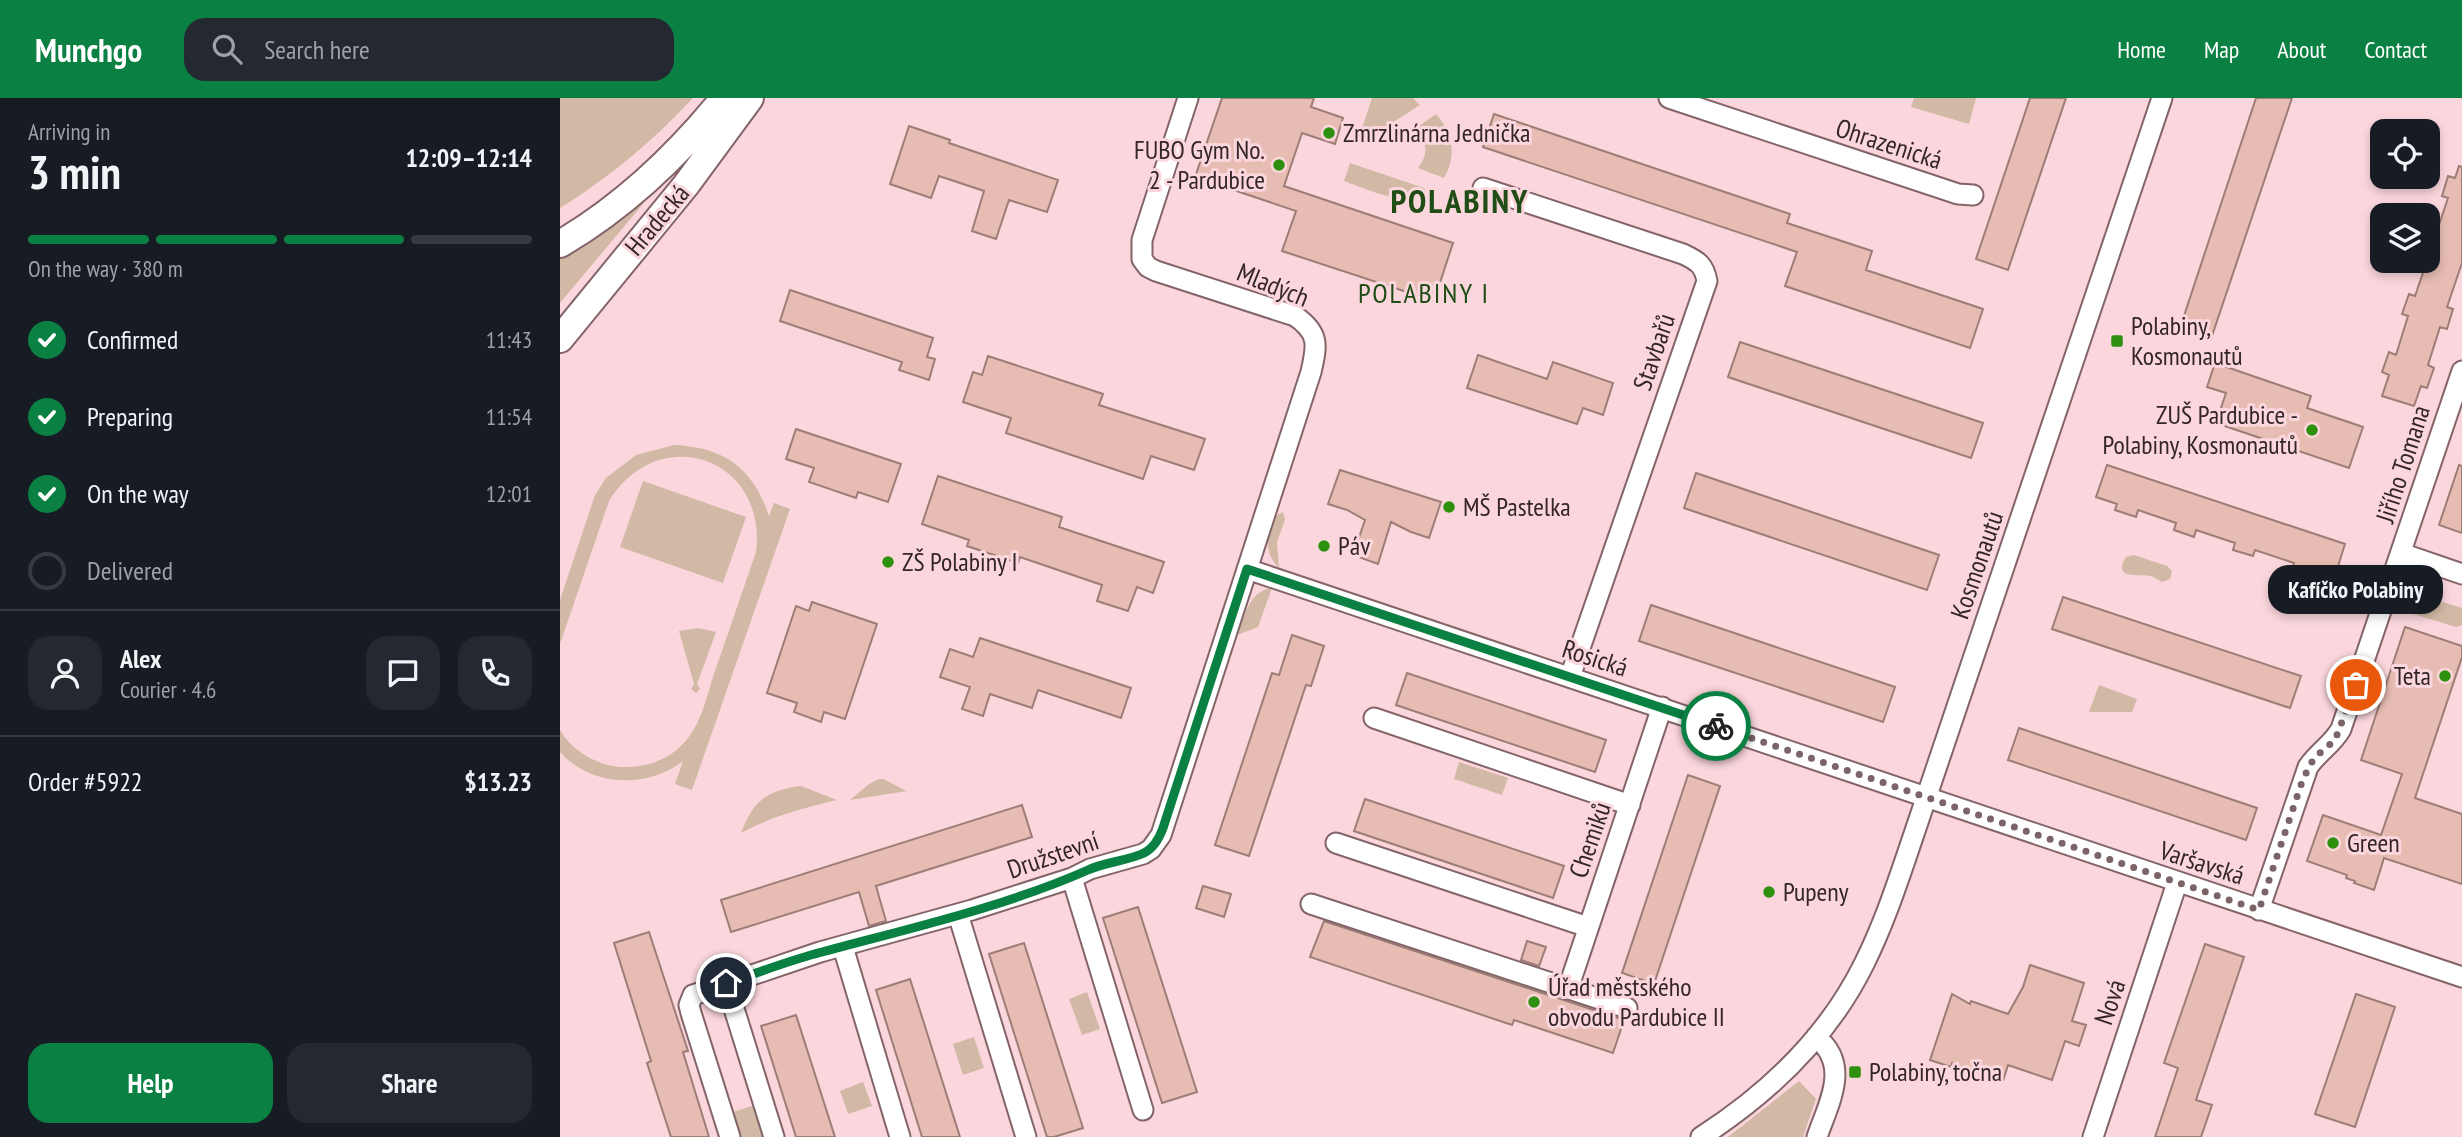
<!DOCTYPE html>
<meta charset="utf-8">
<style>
body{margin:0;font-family:"PT Sans Narrow",sans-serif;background:#242831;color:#f1f3f6;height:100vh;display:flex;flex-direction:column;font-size:26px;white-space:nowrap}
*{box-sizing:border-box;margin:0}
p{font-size:23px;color:#9ea1a6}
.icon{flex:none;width:38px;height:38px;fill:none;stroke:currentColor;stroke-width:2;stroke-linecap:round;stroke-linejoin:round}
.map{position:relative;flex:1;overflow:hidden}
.sheet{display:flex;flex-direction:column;background:#171b24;width:560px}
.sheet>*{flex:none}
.tools{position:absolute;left:1810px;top:21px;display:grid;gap:14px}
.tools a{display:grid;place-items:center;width:70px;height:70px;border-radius:14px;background:#171b24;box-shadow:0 4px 10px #0003;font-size:35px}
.pin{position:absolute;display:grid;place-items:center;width:60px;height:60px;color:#fff;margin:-30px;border:4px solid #fff;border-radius:50%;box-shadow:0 2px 7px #0007}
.courier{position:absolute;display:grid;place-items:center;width:70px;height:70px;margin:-35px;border:5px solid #0b8043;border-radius:50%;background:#fff;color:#222;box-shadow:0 2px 9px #0007}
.bubble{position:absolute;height:49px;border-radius:21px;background:#171b24;box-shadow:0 4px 10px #0003;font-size:23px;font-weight:600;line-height:49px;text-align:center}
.headline em{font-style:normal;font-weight:600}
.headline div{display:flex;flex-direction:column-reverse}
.headline{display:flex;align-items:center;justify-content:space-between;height:119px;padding:0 28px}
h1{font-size:46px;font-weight:600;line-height:52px}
.bar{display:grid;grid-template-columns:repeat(4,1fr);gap:10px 7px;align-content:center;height:84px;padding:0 28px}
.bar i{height:9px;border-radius:5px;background:#363941}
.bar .on{background:#0b8043}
.bar p{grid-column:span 4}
.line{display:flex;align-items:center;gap:18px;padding:0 28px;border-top:2px solid #363941}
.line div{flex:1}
.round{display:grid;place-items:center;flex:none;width:74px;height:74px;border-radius:21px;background:#242831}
ol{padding:0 28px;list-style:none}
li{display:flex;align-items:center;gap:21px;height:77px}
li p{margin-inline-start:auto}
li .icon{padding:7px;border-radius:50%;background:#0b8043;color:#fff;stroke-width:4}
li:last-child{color:#9ea1a6}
li i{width:38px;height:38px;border:4px solid #363941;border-radius:50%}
.primary-button{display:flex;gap:14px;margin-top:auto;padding:14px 28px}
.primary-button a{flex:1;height:80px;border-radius:21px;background:#0b8043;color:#fff;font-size:28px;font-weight:600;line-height:80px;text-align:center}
.primary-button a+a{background:#242831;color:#f1f3f6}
header{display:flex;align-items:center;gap:42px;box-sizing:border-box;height:98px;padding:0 35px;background:#0b8043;color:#fff}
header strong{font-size:33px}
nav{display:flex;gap:38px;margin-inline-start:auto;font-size:24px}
.search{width:490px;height:63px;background:#242831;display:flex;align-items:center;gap:18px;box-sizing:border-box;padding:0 24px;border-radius:21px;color:#9ea1a6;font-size:26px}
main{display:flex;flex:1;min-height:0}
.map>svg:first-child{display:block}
</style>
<header>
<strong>Munchgo</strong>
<div class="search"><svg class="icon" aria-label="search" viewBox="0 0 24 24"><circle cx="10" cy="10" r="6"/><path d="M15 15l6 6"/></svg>Search here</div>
<nav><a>Home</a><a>Map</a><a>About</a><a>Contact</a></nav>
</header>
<main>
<section class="sheet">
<div class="headline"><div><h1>3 min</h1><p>Arriving in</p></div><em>12:09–12:14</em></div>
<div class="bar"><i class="on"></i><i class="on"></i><i class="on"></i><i></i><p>On the way · 380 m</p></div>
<ol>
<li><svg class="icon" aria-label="check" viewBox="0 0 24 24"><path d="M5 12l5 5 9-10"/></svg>Confirmed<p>11:43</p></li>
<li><svg class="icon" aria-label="check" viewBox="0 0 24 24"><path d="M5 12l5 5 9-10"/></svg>Preparing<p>11:54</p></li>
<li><svg class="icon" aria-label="check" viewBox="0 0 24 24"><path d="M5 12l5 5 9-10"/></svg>On the way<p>12:01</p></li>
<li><i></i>Delivered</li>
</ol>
<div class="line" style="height:126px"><a class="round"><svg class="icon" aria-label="person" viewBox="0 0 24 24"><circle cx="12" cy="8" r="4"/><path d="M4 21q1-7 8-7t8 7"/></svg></a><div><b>Alex</b><p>Courier · 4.6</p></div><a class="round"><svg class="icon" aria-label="chat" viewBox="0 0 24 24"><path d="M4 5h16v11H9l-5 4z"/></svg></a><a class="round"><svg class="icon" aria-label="phone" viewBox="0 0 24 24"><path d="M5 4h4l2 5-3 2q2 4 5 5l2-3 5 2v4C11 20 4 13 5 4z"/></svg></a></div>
<div class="line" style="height:91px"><div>Order #5922</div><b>$13.23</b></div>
<div class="primary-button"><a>Help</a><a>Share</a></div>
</section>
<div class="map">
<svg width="1902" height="1039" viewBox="0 0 1902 1039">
<rect width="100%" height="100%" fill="#fbd7dd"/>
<path fill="#d1b9a5" d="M0,0h133c-40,43 -83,79 -133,110z
M812,0h41l7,7 -64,41z
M1354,0h62l-7,26 -58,-17z
M876,16c17,19 21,41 8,64l-26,-10c11,-14 10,-27 -5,-38z
M790,65l74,25 2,3 -2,3c-27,11 -54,-4 -80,-13z
M82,102l1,4 -83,99v-48z
M114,347c50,2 79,23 95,71l5,-13 16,6 -98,281 -17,-6 8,-23c-36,28 -92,26 -123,-9v-22c12,21 37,36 62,37 25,1 50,-8 66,-29 14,-17 19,-43 26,-64 14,-41 28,-81 42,-122 12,-94 -97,-132 -147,-51l-49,143v-44l35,-105 11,-17 30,-23z
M83,383l103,36 -23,66 -103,-36z
M723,414l2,8 -8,22 2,26c-16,-16 -12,-32 -6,-51z
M1574,457l33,11 5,5 -2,8 -8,3c-3,-2 -9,-5 -11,-6 -11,-2 -40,4 -25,-19z
M712,490l-14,39 -21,8c8,-20 12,-44 35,-47z
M1859,497l43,13v17l-6,2 -43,-13z
M138,530l18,4 -19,52 3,5 -4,4 -5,-4 3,-5 -15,-53z
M1539,587l38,14 -5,13h-43z
M899,664l49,16 -6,17 -48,-16z
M319,681h4l24,12 -57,9 19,-16z
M241,688l36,14c-33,8 -65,16 -96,33 12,-32 26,-43 60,-47z
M527,894l13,37 -18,6 -13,-36z
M414,939l10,31 -21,7 -10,-31z
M1239,983l17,18 -13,38h-75z
M303,984l9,24 -24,8 -8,-23z
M195,1007l10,32h-24l-8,-25z"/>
<path fill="#e7bcb2" stroke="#9d7d76" stroke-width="2" d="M662,0h92l-3,9 32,11 -8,26 -33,-11 -18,53 169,57 -19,58 -152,-50 14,-40 -101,-34z
M1470,0h36l-58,172 -32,-11z
M1696,0h36l-81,241 -31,-11z
M934,16l296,100 -3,9 85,28 -6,19 117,39 -13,39 -185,-62 12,-34 -314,-105z
M349,28l41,14 -1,3 109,37 -11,32 -38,-12 -13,39 -24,-8 12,-40 -45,-15 -8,22 -41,-14z
M1899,68l3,1v96l-15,44 6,2 -6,20 -7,-2 -12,38 6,3 -7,20 -6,-2 -7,20 -32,-10 7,-21 -7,-3 7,-20 7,3 12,-39 -6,-2 7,-20 6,2 12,-35v-27l8,3 13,-39 -6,-2 6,-20 7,2z
M230,192l143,48 -6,19 8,2 -6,21 -30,-10 3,-8 -122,-41z
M1180,244l243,81 -12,35 -243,-81z
M918,257l69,24 6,-17 60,21 -10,32 -20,-7 -6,16 -110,-36z
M428,258l115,38 -4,11 106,34 -11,31 -43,-14 -8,23 -137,-46 5,-15 -48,-16 10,-30 9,3z
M1655,265l96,33 -4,12 56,19 -14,41 -133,-45 10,-30 -19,-6z
M236,331l105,35 -13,38 -30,-10 -2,6 -47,-16 5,-14 -28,-9z
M1547,367l238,79 -10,32 -21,-7 -2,7 -20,-7 2,-6 -39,-13 -2,6 -20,-6 2,-7 -39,-13 -2,7 -20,-7 2,-7 -38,-13 -2,7 -21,-7 2,-6 -21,-7z
M1899,367l3,1v67l-23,-8z
M780,372l101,32 -12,36 -18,-6 -20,-10 -13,42 -25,-9 12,-35 -18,-10 -19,-6z
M1136,375l243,82 -12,35 -243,-82z
M378,378l124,41 -3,10 105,35 -11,31 -16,-6 -9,24 -31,-10 5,-16 -82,-28 -2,6 -51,-17 2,-6 -47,-16z
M1503,499l238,79 -11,32 -238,-79z
M252,504l65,22 -32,95 -21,-7 -3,10 -27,-10 3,-9 -30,-10 29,-87 13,5z
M1091,507l244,82 -12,35 -244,-81z
M1845,529l57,19v11l-47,141 47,16v70l-78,-26 -10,32 -20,-7 1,-2 -9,-3 1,-3 -40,-14 16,-46 58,20 21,-61 -41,-14z
M732,537l32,11 -13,40 -5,-1 -57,171 -34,-11 57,-172 7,2z
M420,540l151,50 -10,30 -83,-28 -6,18 -42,-14 -7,22 -21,-7 8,-22 -30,-10 10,-28 23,8z
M847,575l199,67 -11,32 -199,-67z
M1459,630l238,80 -11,32 -238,-80z
M1128,677l32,11 -66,198 -32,-11z
M805,701l199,67 -11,32 -199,-67z
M462,707l10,32 -156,49 10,35 -17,5 -10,-34 -128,40 -10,-32z
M643,788l28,8 -7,23 -28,-9z
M578,809l59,185 -35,11 -59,-185z
M764,823l300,99 -11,33 -99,-33 -2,5 -202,-68z
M89,834l39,119 -5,1 26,85h-38l-24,-74 4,-2 -37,-118z
M967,843l19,6 -7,19 -18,-6z
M464,845l59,185 -29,9h-7l-58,-183z
M1645,846l39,13 -48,143 16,5 -11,32h-46l23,-69 -14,-5z
M1470,867l54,18 -12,38 14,4 -7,21 -14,-5 -13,39 -44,-15 -5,16 -51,-18 -1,4 -21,-7 22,-66 18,10 1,-3 37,13 15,-27z
M350,881l50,158h-38l-46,-147z
M1796,896l39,13 -40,120 -40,-13z
M236,917l39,122h-39l-35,-111z"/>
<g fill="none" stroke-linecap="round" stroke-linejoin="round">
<g stroke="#836469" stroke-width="23">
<path id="minor" d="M1109,0l289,96 15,1
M923,90l200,66c15,7 21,11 24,27l-137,396
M1841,455l61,21
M687,471l1215,408
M814,620l256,87
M776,745l252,84
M512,780l71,232
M751,806l316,104
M1699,812l49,-143c10,-15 24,-22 33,-38l121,-358
M398,816l68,223
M283,849l57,190
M166,885l48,154
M1008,891l94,-282
M1256,939c35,28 13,65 1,100
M170,1039l-39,-124 -2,-8 4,-10 127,-43 152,-42 100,-32 18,-9 53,-15 8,-5 10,-14 150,-463c6,-26 9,-39 -16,-56l-139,-45 -8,-4 -6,-8v-19l46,-142
M1141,1039c68,-44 127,-100 163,-173 21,-42 35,-86 50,-130l248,-736
M1533,1039l84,-254"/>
</g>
<g stroke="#836469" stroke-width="30">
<path id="secondary" d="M0,146c63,-37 118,-89 164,-146
M0,241l126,-154 64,-87"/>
</g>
<use href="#minor" stroke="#fff" stroke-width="19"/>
<use href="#secondary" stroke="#fff" stroke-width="26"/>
</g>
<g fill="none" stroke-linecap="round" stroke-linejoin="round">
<path stroke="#7a6467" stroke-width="7" stroke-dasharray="0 12.6" d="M1156,628l543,184 44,-131 11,-21 21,-18 21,-55"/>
<path stroke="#0b8043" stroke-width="9" d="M166,885c32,-10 64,-23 96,-31 89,-24 182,-45 266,-82 17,-8 39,-9 56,-17 10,-5 15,-14 19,-25l84,-259 469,157"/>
</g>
<g fill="#2d910f" stroke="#fbd7dd" stroke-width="2.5">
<circle cx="769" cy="35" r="7"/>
<circle cx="719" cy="67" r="7"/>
<rect x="1550" y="236" width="14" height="14" rx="3.5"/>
<circle cx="1752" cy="332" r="7"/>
<circle cx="889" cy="409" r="7"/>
<circle cx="764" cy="448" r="7"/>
<circle cx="328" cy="464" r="7"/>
<circle cx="1885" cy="578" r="7"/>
<circle cx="1773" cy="745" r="7"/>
<circle cx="1209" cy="794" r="7"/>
<circle cx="974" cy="904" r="7"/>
<rect x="1288" y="967" width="14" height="14" rx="3.5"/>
</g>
<g text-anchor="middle" stroke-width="6" stroke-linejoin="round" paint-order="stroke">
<g font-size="26" fill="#342628" stroke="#fbd7dd" text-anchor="start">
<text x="783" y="44">Zmrzlinárna Jednička</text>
<text x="705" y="61" text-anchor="end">FUBO Gym No.<tspan x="705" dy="30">2 - Pardubice</tspan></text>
<text x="1571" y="237">Polabiny,<tspan x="1571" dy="30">Kosmonautů</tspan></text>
<text x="1738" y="326" text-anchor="end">ZUŠ Pardubice -<tspan x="1738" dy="30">Polabiny, Kosmonautů</tspan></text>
<text x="903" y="418">MŠ Pastelka</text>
<text x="778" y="457">Páv</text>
<text x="342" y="473">ZŠ Polabiny I</text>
<text x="1871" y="587" text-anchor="end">Teta</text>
<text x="1787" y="754">Green</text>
<text x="1223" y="803">Pupeny</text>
<text x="988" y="898">Úřad městského<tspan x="988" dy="30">obvodu Pardubice II</tspan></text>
<text x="1309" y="983">Polabiny, točna</text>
</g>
<g font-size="26" fill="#342628" stroke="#fbd7dd">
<text transform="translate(1329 46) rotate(18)" y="9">Ohrazenická</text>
<text transform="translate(97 122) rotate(-50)" y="9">Hradecká</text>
<text transform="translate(713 187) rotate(22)" y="9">Mladých</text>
<text transform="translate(1094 254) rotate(-71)" y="9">Stavbařů</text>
<text transform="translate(1843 366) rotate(-72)" y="9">Jiřího Tomana</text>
<text transform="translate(1417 467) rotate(-71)" y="9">Kosmonautů</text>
<text transform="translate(1035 560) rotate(18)" y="9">Rosická</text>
<text transform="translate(1030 742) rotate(-71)" y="9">Chemiků</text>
<text transform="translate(493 757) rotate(-19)" y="9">Družstevní</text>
<text transform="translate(1642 765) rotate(18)" y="9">Varšavská</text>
<text transform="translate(1550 904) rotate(-71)" y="9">Nová</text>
</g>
<g font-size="28" letter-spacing="2" fill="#1f4d15" stroke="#fbd7dd">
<text x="864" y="205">POLABINY I</text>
</g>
<g font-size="33" font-weight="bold" letter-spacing="2" fill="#1f4d15" stroke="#fbd7dd">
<text x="900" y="115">POLABINY</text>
</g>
</g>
</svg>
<div class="tools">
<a><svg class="icon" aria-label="locate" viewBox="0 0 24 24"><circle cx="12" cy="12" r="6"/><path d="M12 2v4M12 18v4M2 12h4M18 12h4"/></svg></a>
<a><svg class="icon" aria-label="layers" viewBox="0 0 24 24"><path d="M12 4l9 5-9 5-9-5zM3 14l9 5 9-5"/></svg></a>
</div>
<div class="pin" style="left:1796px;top:587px;background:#ea580c"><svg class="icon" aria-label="bag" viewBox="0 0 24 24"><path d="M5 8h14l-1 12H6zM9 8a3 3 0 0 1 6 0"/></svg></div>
<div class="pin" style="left:166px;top:885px;background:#1f2937"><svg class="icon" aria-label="home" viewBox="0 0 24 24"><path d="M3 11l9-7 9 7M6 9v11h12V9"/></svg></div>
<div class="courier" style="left:1156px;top:628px"><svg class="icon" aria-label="bike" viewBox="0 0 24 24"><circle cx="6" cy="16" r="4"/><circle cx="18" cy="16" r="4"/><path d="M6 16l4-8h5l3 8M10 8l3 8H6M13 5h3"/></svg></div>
<div class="bubble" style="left:1708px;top:467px;width:175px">Kafíčko Polabiny</div>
</div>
</main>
